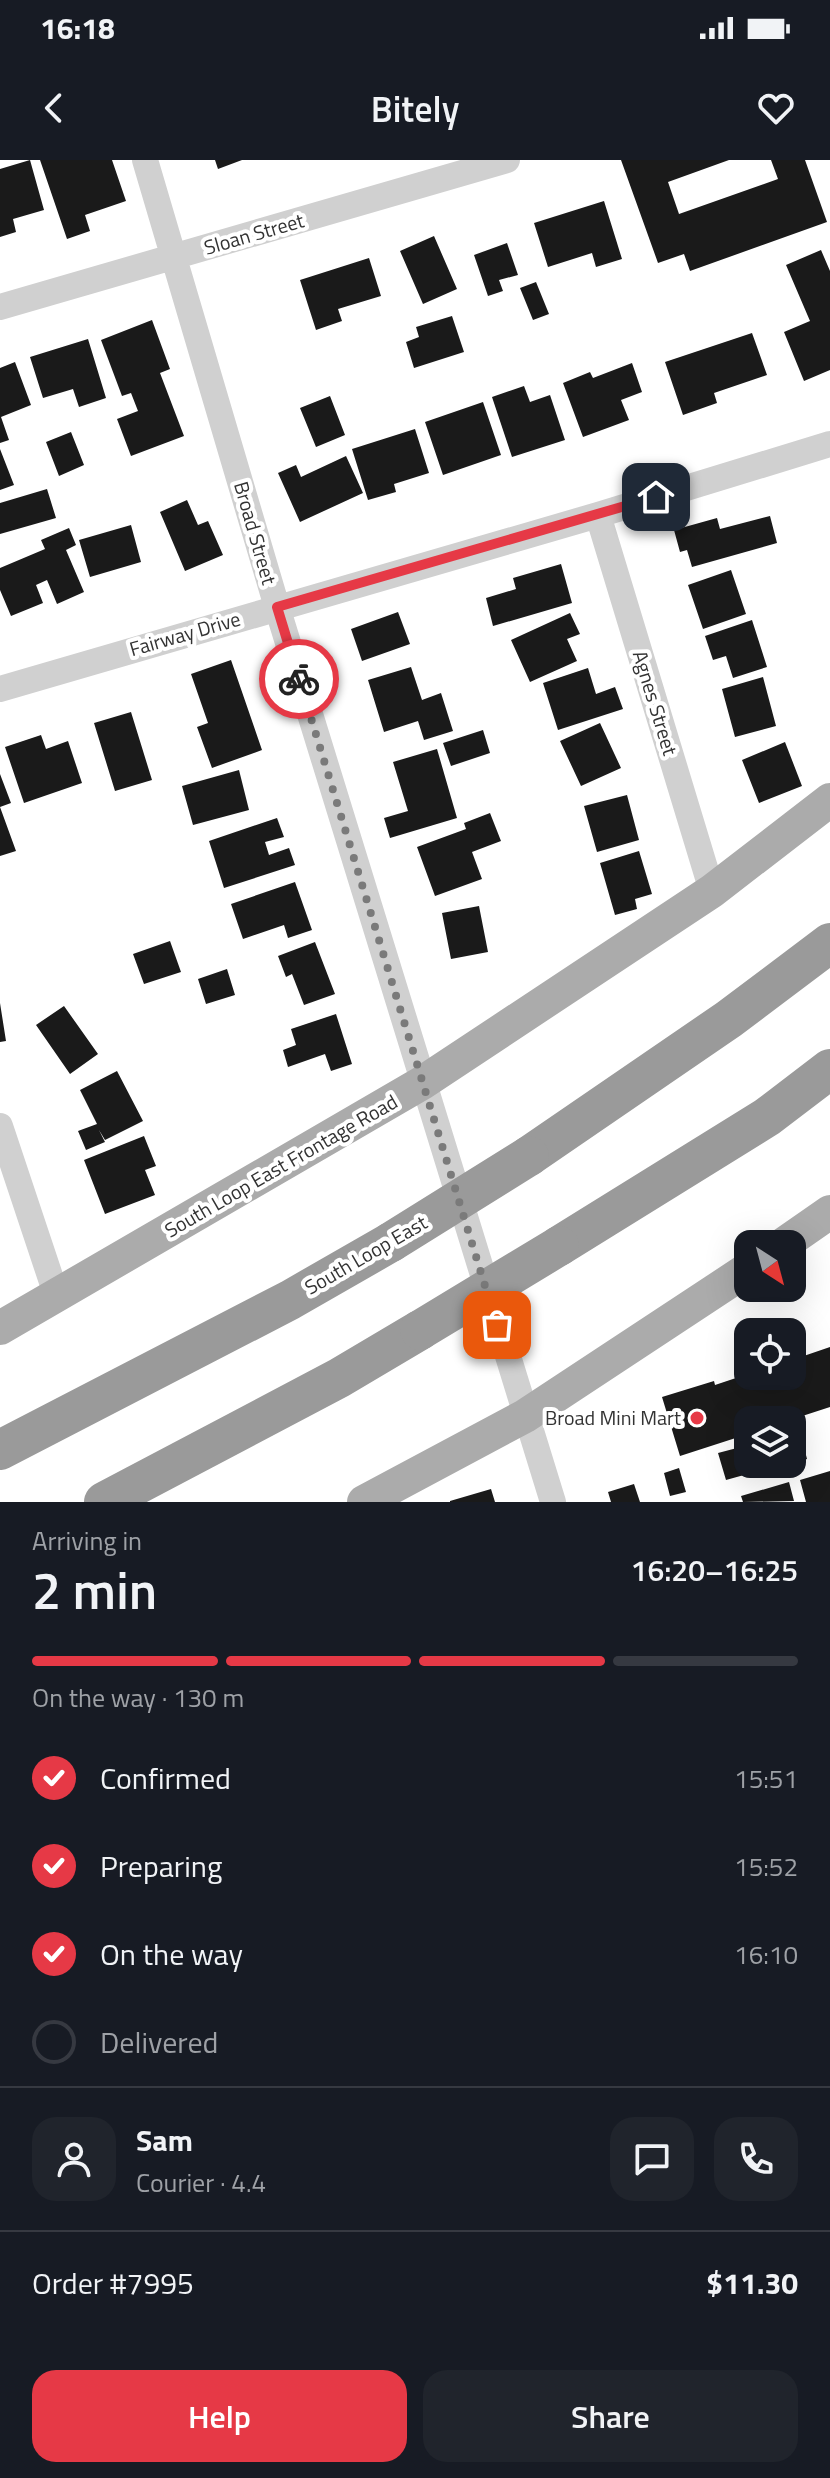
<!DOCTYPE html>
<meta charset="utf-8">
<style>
body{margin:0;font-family:"Titillium Web",sans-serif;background:#20242c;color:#f1f3f6;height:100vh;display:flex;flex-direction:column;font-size:30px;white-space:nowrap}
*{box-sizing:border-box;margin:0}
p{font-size:26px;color:#9ea1a6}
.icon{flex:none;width:44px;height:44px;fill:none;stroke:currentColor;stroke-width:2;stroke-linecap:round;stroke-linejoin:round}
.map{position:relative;height:1342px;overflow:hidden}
.side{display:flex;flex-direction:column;background:#171b24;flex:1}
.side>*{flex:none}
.needle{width:52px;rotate:144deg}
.tools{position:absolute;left:734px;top:1070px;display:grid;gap:16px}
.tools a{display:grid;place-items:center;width:72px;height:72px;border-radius:16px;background:#171b24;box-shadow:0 8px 32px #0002;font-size:40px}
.pin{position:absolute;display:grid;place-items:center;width:68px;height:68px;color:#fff;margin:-34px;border-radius:16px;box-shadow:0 4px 12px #0006}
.courier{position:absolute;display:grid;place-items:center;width:80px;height:80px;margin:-40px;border:6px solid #e63946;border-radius:50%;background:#fff;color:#222;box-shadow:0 2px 10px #0007}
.headline em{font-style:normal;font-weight:600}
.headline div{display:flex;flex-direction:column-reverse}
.headline{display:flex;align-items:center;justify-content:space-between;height:136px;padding:0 32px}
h1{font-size:52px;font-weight:600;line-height:60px}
.bar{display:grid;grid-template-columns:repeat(4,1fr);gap:12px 8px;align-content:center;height:96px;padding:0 32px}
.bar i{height:10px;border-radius:6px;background:#363941}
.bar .selected{background:#e63946}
.bar p{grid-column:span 4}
.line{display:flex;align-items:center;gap:20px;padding:0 32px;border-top:2px solid #363941}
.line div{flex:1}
.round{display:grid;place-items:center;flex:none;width:84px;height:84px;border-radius:24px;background:#20242c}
ol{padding:0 32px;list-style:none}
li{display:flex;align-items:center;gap:24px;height:88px}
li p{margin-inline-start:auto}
li .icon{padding:8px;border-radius:50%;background:#e63946;color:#fff;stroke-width:4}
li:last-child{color:#9ea1a6}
li i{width:44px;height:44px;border:4px solid #363941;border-radius:50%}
.action{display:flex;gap:16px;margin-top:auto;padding:16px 32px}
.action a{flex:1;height:92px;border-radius:24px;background:#e63946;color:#fff;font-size:32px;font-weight:600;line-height:92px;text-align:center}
.action a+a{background:#20242c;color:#f1f3f6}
.status{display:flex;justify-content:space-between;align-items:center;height:56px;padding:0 40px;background:#171b24;direction:ltr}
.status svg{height:22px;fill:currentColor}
header{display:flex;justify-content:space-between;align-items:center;height:104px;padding:0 32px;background:#171b24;font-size:36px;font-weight:600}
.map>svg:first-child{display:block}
</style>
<div class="status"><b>16:18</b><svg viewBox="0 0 49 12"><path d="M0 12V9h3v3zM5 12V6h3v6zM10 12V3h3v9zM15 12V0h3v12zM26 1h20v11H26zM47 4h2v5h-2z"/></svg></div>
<header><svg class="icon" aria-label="back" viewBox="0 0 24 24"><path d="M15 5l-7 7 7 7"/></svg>Bitely<svg class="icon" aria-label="heart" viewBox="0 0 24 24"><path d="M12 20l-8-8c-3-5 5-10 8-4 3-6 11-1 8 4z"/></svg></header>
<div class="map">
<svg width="830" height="1342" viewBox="0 0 830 1342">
<rect width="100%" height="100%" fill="#fff"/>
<path fill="#1a1a1a" d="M30,0l14,50 -31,9 3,13 -16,5v-68z
M40,0h72l14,41 -41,14 5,16 -23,8z
M215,0h27l-24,9z
M621,0h108l-61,22 11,32 99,-35 -7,-19h34l22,62 -137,49 -6,-17 -26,9z
M604,41l18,58 -26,8 -4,-14 -44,14 -14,-44z
M434,76l23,53 -34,15 -23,-53z
M507,83l11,32 -19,5 4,11 -15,5 -14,-41z
M821,90l9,21v99l-26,11 -20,-49 26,-11 -24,-56z
M369,98l12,38 -43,13 4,12 -26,9 -16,-50z
M536,122l13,32 -16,6 -13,-32z
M452,156l12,36 -50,16 -8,-26 13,-5 -3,-10z
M152,160l18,49 -10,4 24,63 -53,20 -14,-37 21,-8 -7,-18 -9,3 -21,-56z
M752,173l15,42 -53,18 3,10 -34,12 -18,-53z
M88,179l18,59 -27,9 -6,-18 -30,9 -13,-41z
M15,202l16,43 -30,12 8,23 -9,3v-75z
M632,203l10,29 -21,8 8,20 -46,17 -20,-54 27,-11 3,6z
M524,226l6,16 20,-7 15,45 -53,17 -20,-60z
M330,236l15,39 -29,12 -16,-39z
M483,242l18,53 -58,20 -18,-53z
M415,269l14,44 -35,11 2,8 -28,8 -16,-51z
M71,272l13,33 -25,11 -13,-34z
M0,289l14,36 -14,5z
M346,296l17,37 -63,29 -22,-49 18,-8 5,12z
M47,329l9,29 -56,16v-31z
M187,340l11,25 10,-4 15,34 -38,16 -25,-59z
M770,356l7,27 -85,24 -5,-17 -7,2 -6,-22 43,-12 3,11z
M131,365l10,37 -51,15 -11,-37z
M69,368l7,17 -10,5 18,42 -27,12 -10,-24 -11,5 7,18 -32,13 -11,-26v-22l45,-19 -4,-9z
M561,404l11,39 -79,23 -7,-28 30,-9 -3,-11z
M731,410l15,44 -43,15 -15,-44z
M398,452l12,32 -48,17 -11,-32z
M570,453l10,21 -13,5 10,22 -47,21 -19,-42z
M752,460l15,47 -34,11 -7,-22 -13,4 -8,-24z
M231,500l31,90 -50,18 -15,-41 11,-4 -17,-49z
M411,507l11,33 19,-7 12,38 -29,9 -6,-19 -34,11 -16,-52z
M588,508l8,26 19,-7 8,22 -65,21 -15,-47z
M763,517l13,49 -41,11 -13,-48z
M131,552l21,68 -37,11 -21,-68z
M600,563l21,45 -40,18 -21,-45z
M483,570l7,23 -39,13 -8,-23z
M41,575l5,14 22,-8 14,42 -58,20 -19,-56z
M785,582l17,44 -43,17 -17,-43z
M437,589l20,69 -67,20 -6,-20 24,-7 -15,-49z
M239,610l10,40 -56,15 -11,-39z
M0,614l11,29 -11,4z
M627,635l12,45 -42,12 -13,-46z
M0,647l16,44 -16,5z
M490,653l11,28 -29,11 10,27 -47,17 -18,-49 49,-18 -2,-6z
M277,658l7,19 -19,5 4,13 20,-7 6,17 -71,23 -15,-47z
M639,691l13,43 -17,5 2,10 -22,6 -15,-52z
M295,722l17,48 -24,8 -4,-13 -41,14 -12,-35z
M479,746l9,46 -37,7 -9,-46z
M170,781l11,31 -37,12 -11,-30z
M315,782l20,52 -31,11 -12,-31 -6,3 -8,-21z
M227,809l8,26 -29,9 -8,-25z
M0,843l6,38 -6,1z
M64,846l34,48 -28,20 -34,-49z
M336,854l16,50 -21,7 -6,-17 -37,13 -5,-17 13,-5 -5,-16z
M117,911l26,50 -38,19 -6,-10 6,12 -19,8 -8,-19 19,-7 -17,-34z
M144,976l12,30 -11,4 10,25 -50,19 -21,-54z
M830,1187v60l-40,13h-42v14l-68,22 -18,-59 52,-16 1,4 33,-11v2h44v-16z
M804,1287l3,12 -15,5v-14z
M737,1288l7,27 -18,5 -8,-27z
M679,1308l7,24 -16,4 -6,-23z
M830,1311v31h-24l-6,-22z
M789,1322l5,19 -51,1 -2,-6z
M634,1324l6,18h-29l-3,-10z
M491,1329l4,13h-45v-1z"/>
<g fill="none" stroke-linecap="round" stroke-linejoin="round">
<path stroke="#d0d0d0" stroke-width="26" d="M145,0l132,447 276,895
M0,147l507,-147
M598,355l114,376
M0,529l598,-174 232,-71
M0,966l57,171"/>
<path stroke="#ababab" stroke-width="34" d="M784,1084l46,-32
M0,1168l422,-245 290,-192 118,-91
M364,1342l161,-86 223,-147"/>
<path stroke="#9a9a9a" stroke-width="40" d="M529,996l200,-137 101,-76
M559,1086l208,-129 63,-48
M0,1290l290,-150 101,-58
M104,1342l235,-124 81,-48"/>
<path stroke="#9a9a9a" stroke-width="40" d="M391,1082l138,-86
M420,1170l139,-84"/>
</g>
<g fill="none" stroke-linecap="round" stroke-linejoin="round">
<path stroke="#7a7a7a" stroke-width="8" stroke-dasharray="0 14.4" d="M299,519l198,646"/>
<path stroke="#e63946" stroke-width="10" d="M299,519l-22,-72 379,-110"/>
</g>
<circle fill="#e63946" stroke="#fff" stroke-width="3" cx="697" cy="1258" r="8"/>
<g text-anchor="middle" stroke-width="8" stroke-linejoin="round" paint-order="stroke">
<g font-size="20" fill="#333" stroke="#fff">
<text transform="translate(254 74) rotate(-16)" y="7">Sloan Street</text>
<text transform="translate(255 373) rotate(74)" y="7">Broad Street</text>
<text transform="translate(185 474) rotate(-16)" y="7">Fairway Drive</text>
<text transform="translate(655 543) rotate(73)" y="7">Agnes Street</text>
<text transform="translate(281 1006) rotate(-30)" y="7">South Loop East Frontage Road</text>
<text transform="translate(366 1095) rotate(-30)" y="7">South Loop East</text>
</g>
<g font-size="20" fill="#333" stroke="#fff" text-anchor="end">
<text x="681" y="1265">Broad Mini Mart</text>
</g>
</g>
</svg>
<div class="tools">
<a><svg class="needle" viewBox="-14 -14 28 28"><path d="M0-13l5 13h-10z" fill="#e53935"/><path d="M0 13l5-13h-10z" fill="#9ea1a6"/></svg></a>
<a><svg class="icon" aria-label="locate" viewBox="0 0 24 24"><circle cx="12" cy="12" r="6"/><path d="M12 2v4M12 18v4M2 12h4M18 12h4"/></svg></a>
<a><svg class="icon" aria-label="layers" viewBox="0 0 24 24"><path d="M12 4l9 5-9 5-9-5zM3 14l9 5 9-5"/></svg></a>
</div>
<div class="pin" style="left:497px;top:1165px;background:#ea580c"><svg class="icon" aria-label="bag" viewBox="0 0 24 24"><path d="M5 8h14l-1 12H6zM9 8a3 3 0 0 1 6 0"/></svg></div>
<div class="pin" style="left:656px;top:337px;background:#1f2937"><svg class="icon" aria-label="home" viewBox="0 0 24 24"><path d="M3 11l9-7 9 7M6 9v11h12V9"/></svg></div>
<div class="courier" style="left:299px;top:519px"><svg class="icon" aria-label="bike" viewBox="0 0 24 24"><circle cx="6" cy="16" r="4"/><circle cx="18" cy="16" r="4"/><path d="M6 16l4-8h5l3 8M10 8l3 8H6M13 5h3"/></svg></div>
</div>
<section class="side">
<div class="headline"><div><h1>2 min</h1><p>Arriving in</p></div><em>16:20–16:25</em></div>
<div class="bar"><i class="selected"></i><i class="selected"></i><i class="selected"></i><i></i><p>On the way · 130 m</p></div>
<ol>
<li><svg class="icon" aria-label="check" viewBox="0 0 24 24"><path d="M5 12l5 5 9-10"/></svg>Confirmed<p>15:51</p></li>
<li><svg class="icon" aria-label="check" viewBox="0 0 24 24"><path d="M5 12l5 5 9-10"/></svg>Preparing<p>15:52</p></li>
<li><svg class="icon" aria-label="check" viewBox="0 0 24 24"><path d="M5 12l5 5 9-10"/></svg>On the way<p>16:10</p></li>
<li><i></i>Delivered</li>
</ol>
<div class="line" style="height:144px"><a class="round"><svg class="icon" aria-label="person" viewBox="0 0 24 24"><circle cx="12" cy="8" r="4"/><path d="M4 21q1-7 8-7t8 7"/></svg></a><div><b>Sam</b><p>Courier · 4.4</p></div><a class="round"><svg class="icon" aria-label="chat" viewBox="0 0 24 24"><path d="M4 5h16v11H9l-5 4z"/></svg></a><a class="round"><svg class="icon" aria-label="phone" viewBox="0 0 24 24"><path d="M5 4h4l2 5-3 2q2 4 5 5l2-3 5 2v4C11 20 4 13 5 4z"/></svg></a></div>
<div class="line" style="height:104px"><div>Order #7995</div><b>$11.30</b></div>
<div class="action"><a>Help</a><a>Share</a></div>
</section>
